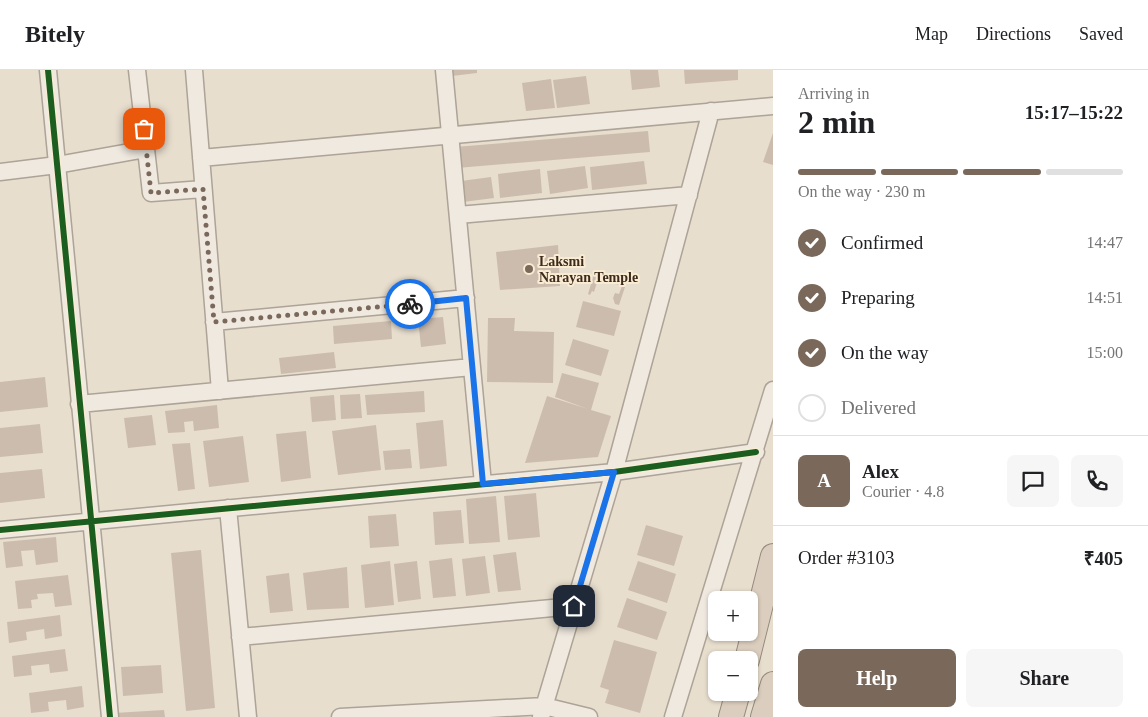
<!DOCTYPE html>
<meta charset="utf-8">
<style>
body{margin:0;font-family:Georgia,serif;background:#f6f6f6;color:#202124;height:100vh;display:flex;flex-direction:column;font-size:19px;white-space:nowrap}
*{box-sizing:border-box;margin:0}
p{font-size:16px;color:#757577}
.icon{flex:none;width:28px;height:28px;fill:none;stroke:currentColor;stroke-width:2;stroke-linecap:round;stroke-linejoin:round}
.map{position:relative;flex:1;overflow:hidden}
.sheet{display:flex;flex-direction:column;background:#fff;width:375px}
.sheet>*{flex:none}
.buttons{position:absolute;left:708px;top:521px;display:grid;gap:10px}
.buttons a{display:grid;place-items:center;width:50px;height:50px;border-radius:8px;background:#fff;box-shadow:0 1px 4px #0004;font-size:25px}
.pin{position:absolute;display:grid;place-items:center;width:42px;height:42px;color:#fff;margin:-21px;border-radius:10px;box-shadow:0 2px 8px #0006}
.courier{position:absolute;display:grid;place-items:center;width:50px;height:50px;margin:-25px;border:4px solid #1a73e8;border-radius:50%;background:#fff;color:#222;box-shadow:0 1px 6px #0007}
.headline em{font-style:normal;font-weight:700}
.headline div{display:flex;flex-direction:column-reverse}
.headline{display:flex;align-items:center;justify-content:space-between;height:85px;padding:0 25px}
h1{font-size:32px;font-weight:700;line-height:38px}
.bar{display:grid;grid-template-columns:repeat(4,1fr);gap:8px 5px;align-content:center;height:60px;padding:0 25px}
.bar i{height:6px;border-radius:4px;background:#e0e0e0}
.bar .active{background:#7a695b}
.bar p{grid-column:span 4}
.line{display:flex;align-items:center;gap:12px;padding:0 25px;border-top:1px solid #e0e0e0}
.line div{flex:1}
.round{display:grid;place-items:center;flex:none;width:52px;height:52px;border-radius:8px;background:#f6f6f6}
ol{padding:0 25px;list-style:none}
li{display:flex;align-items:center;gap:15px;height:55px}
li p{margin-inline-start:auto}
li .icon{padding:5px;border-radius:50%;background:#7a695b;color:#fff;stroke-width:4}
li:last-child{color:#757577}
li i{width:28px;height:28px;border:2px solid #e0e0e0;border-radius:50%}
.button{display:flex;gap:10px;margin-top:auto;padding:10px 25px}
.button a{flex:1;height:58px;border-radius:8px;background:#7a695b;color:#fff;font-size:20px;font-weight:700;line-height:58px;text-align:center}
.button a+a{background:#f6f6f6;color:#202124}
header{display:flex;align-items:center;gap:30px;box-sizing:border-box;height:70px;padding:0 25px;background:#fff;border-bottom:1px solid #e0e0e0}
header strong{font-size:24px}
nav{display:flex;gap:28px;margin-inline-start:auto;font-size:18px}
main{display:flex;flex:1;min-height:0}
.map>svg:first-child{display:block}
</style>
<header>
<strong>Bitely</strong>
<nav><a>Map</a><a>Directions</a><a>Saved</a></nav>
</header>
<main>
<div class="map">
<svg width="773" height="647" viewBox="0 0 773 647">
<rect width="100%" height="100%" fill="#e8dece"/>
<path fill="#ccbcae" d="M451,0h26v3l-25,3z
M630,0h28l2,17 -28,3z
M684,0h54v10l-53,4z
M586,6l4,28 -33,4 -4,-28z
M551,9l4,29 -29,3 -4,-28z
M648,61l2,21 -193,16 -2,-21z
M773,63v32l-10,-3z
M644,91l3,23 -55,6 -2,-23z
M585,96l3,22 -38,6 -3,-23z
M540,99l2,24 -42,5 -2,-24z
M491,107l3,21 -31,4 -2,-21z
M558,175l2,41 -60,4 -4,-38z
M594,204l5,2 -5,16 -2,-1 -2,4 -2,-1z
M618,208l9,3 -8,24 -4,-1 -2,-6 2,-5 4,1 3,-8 -6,-2z
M583,231l38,10 -7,25 -38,-9z
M443,247l3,27 -25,3 -3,-28z
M488,248h27l-1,13 40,1 -1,51 -66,-1z
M391,251l1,18 -58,5 -1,-18z
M573,269l36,11 -8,26 -36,-11z
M334,282l2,16 -55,6 -2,-16z
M562,303l37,10 -8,27 20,6 -13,41 -73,6 22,-67 41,13 -33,-12z
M45,307l3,30 -48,5v-30z
M424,321l1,21 -58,3 -2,-20z
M360,324l2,24 -21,1 -1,-24z
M334,325l2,25 -24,2 -2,-25z
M217,335l2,23 -25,3 -1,-10 -9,1 1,10 -17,1 -3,-22z
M152,345l4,30 -28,3 -4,-30z
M443,350l4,46 -27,3 -4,-46z
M40,354l3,29 -43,4v-29z
M376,355l5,45 -43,5 -6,-44z
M306,361l5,47 -30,4 -5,-48z
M243,366l6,46 -40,5 -6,-46z
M190,373l5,46 -17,2 -6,-47z
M410,379l2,19 -27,2 -2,-19z
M42,399l3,29 -45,5v-30z
M536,423l4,44 -32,3 -4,-44z
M496,426l4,46 -31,2 -3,-45z
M461,440l3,33 -29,2 -2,-33z
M396,444l3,32 -29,2 -2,-32z
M646,455l37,11 -9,30 -37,-11z
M56,467l2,25 -22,3 -2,-15 -13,1 2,15 -17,2 -3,-26z
M201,480l14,158 -29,3 -15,-158z
M516,482l5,38 -23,2 -5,-37z
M485,486l5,37 -24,3 -4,-37z
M452,488l4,38 -23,2 -4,-37z
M390,491l4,44 -29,3 -4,-43z
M417,491l4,38 -23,3 -4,-38z
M638,491l38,13 -9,29 -39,-13z
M347,497l2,41 -42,2 -4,-37z
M289,503l4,38 -23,2 -4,-37z
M68,505l4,30 -17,2 -2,-14 -16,1 1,5 -7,1 1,8 -14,1 -3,-28z
M627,528l40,14 -10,28 -40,-13z
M60,545l2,21 -17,3 -1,-10 -18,3 1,8 -18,3 -2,-21z
M614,570l43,12 -17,61 -35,-10 4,-13 -9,-3z
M65,579l3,22 -18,2 -1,-9 -18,2 1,9 -18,2 -2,-21z
M161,595l2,28 -40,3 -2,-29z
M82,616l2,21 -17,3 -1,-10 -18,2 1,9 -18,2 -2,-20z
M164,640l1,7h-51v-4z"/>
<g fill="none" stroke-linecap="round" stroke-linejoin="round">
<g stroke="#ada396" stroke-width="19">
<path id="minor" d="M48,0l62,647
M137,0l14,123 52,-4
M194,0l26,321
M444,0l39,414
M201,88l572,-52
M0,102l57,-7 89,-16
M458,145l231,-20
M214,252l252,-24
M79,334l393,-37
M228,438l20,209
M0,460l614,-58 142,-20
M240,567l334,-31
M340,647l204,-11 45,11
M541,647l73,-245 97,-361
M673,647l100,-327"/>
</g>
<g stroke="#93897e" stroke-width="26">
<path id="highway" d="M747,590l26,-104
M731,647l7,-25
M763,647l10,-33"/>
</g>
<use href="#minor" stroke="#efe9e0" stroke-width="16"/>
<use href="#highway" stroke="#dbcebe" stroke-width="24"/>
<g stroke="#f9ecd3" stroke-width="9">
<path id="cycleway" d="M48,0l62,647
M0,460l614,-58 142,-20"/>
</g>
<use href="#cycleway" stroke="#1b5e20" stroke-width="6"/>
</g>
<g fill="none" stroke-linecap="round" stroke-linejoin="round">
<path stroke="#7a695b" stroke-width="5" stroke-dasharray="0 9" d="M144,59l7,64 52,-4 11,133 196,-18"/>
<path stroke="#1a73e8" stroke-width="6" d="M410,234l56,-6 17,186 131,-12 -40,134"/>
</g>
<circle fill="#7a695b" stroke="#f9ecd3" stroke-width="2" cx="529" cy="199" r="5"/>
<g text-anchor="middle" stroke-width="4" stroke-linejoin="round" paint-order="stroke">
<g font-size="14" font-weight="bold" fill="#3e2a1d" stroke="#f9ecd3" text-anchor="start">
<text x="539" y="196">Laksmi<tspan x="539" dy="16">Narayan Temple</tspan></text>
</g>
</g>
</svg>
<div class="buttons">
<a>+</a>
<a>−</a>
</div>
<div class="pin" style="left:144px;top:59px;background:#ea580c"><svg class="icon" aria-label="bag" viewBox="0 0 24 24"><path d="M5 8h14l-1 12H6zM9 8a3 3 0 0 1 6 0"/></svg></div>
<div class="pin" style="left:574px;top:536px;background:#1f2937"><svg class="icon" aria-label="home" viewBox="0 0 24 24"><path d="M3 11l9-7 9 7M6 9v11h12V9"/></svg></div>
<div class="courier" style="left:410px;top:234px"><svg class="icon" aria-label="bike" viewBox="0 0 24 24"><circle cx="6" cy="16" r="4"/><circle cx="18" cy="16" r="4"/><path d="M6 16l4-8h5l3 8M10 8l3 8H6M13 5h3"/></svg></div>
</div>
<section class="sheet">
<div class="headline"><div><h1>2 min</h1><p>Arriving in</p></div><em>15:17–15:22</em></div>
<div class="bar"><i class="active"></i><i class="active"></i><i class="active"></i><i></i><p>On the way · 230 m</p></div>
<ol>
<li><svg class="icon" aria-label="check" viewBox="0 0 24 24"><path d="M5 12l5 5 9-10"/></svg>Confirmed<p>14:47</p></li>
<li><svg class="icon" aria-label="check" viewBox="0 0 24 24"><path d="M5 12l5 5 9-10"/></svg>Preparing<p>14:51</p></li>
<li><svg class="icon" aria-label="check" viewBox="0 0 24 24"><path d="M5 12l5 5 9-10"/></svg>On the way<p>15:00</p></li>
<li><i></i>Delivered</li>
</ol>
<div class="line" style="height:90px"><b class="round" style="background:#7a695b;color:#fff">A</b><div><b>Alex</b><p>Courier · 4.8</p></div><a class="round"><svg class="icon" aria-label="chat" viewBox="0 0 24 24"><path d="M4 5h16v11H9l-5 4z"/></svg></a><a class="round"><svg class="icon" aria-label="phone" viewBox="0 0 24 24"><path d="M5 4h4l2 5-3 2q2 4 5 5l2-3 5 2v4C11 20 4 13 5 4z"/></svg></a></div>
<div class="line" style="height:65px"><div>Order #3103</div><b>₹405</b></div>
<div class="button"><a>Help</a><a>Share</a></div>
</section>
</main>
